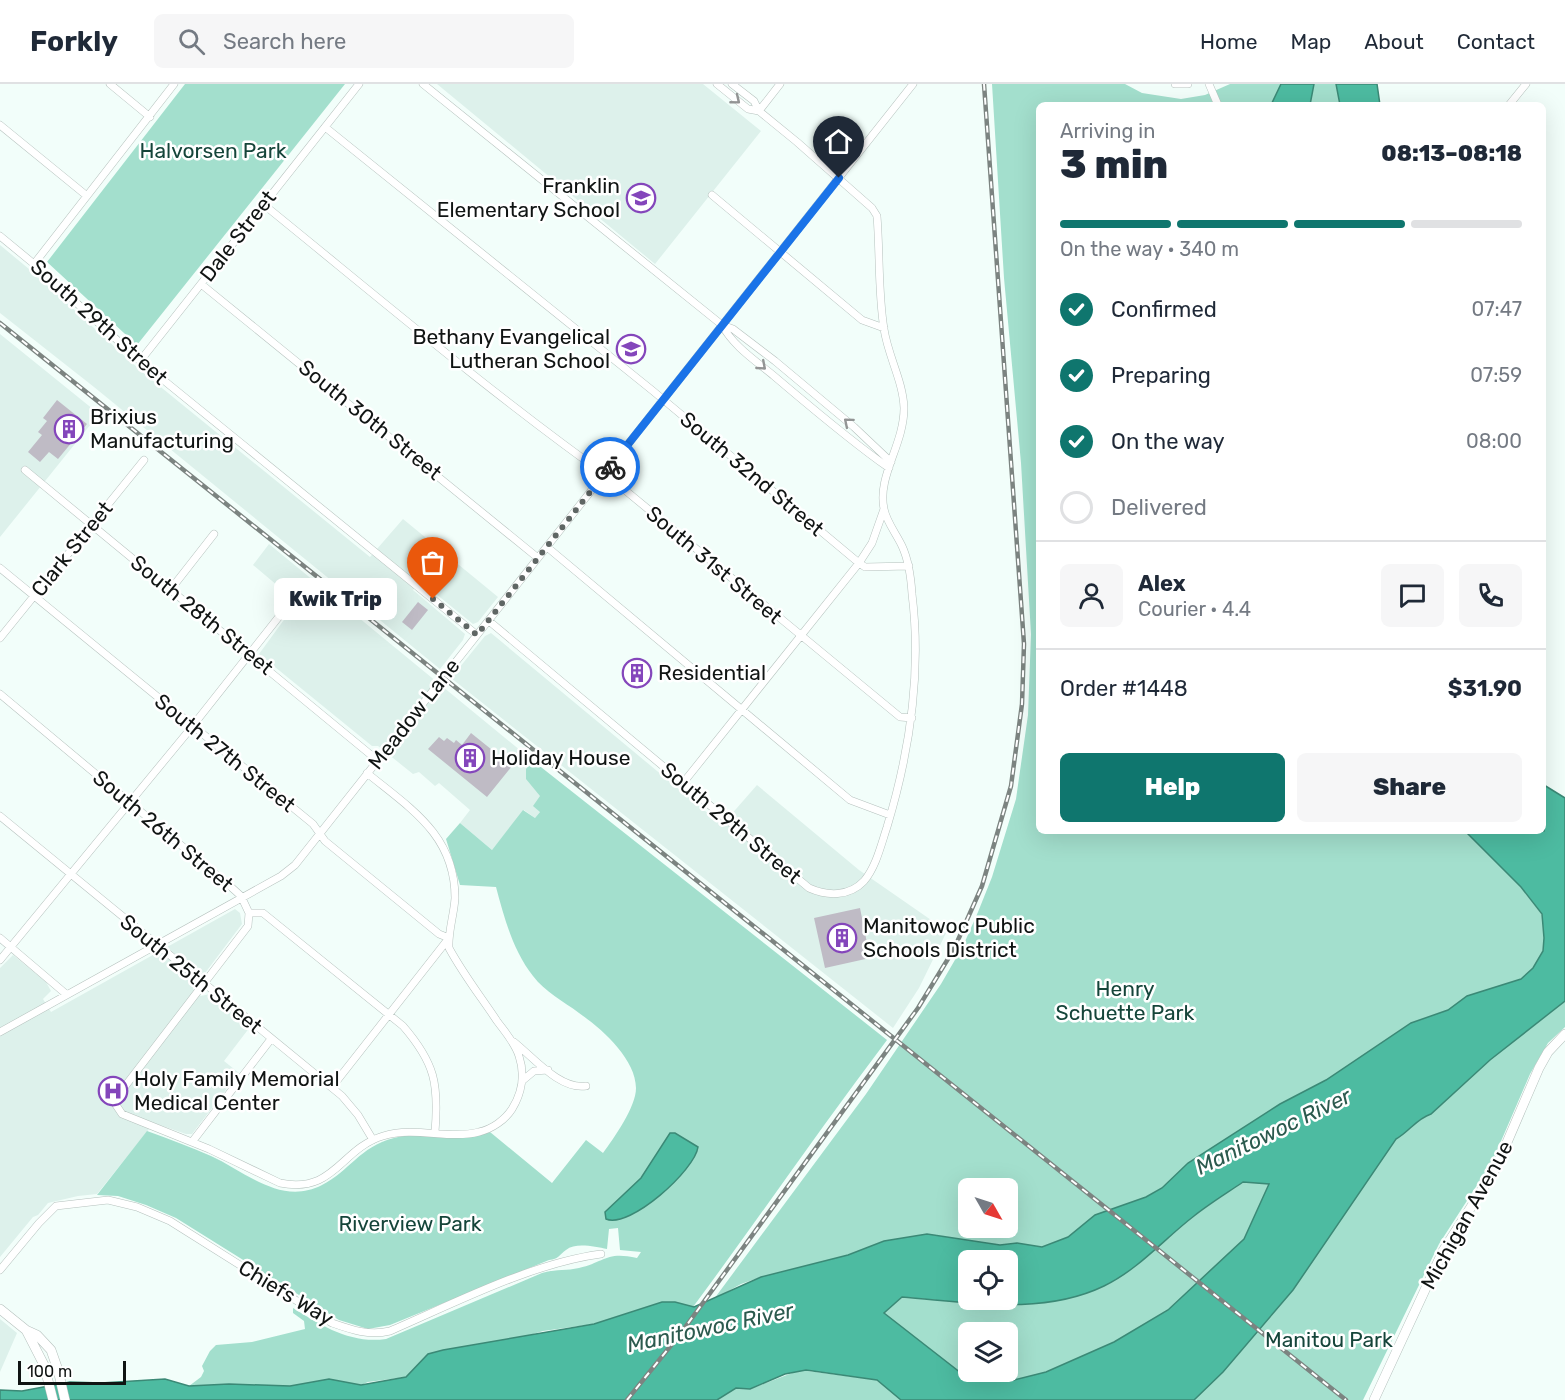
<!DOCTYPE html>
<meta charset="utf-8">
<style>
body{margin:0;font-family:Rubik,sans-serif;background:#f6f6f7;color:#1f2937;height:100vh;display:flex;flex-direction:column;font-size:22px;white-space:nowrap}
*{box-sizing:border-box;margin:0}
p{font-size:20px;color:#747a83}
.icon{flex:none;width:33px;height:33px;fill:none;stroke:currentColor;stroke-width:2;stroke-linecap:round;stroke-linejoin:round}
.map{position:relative;flex:1;overflow:hidden}
.side{position:absolute;left:1036px;top:18px;width:510px;height:732px;display:flex;flex-direction:column;background:#fff;border-radius:9px;box-shadow:0 6px 24px #0002}
.side>*{flex:none}
.needle{width:39px;rotate:129deg}
.buttons{position:absolute;left:958px;top:1094px;display:grid;gap:12px}
.buttons a{display:grid;place-items:center;width:60px;height:60px;border-radius:9px;background:#fff;box-shadow:0 6px 24px #0002;font-size:30px}
.scale{position:absolute;left:18px;bottom:15px;width:108px;box-sizing:border-box;padding-left:6px;border:3px solid #101413;border-top:0;font-size:16px;line-height:21px;white-space:nowrap;color:#101413;-webkit-text-stroke:4px #fff;paint-order:stroke}
.pin{position:absolute;display:grid;place-items:center;width:51px;height:51px;color:#fff;margin:-62px -26px;border-radius:50% 50% 50% 0;rotate:-45deg;box-shadow:0 0 6px #0007}
.pin .icon{rotate:45deg}
.courier{position:absolute;display:grid;place-items:center;width:60px;height:60px;margin:-30px;border:4px solid #1a73e8;border-radius:50%;background:#fff;color:#222;box-shadow:0 2px 8px #0007}
.bubble{position:absolute;height:42px;border-radius:9px;background:#fff;box-shadow:0 6px 24px #0002;font-size:20px;font-weight:800;line-height:42px;text-align:center}
.head em{font-style:normal;font-weight:800}
.head div{display:flex;flex-direction:column-reverse}
.head{display:flex;align-items:center;justify-content:space-between;height:102px;padding:0 24px}
h1{font-size:39px;font-weight:800;line-height:45px}
.bar{display:grid;grid-template-columns:repeat(4,1fr);gap:9px 6px;align-content:center;height:72px;padding:0 24px}
.bar i{height:8px;border-radius:4px;background:#e0e1e3}
.bar .on{background:#0f766e}
.bar p{grid-column:span 4}
.line{display:flex;align-items:center;gap:15px;padding:0 24px;border-top:2px solid #e0e1e3}
.line div{flex:1}
.round{display:grid;place-items:center;flex:none;width:63px;height:63px;border-radius:9px;background:#f6f6f7}
ol{padding:0 24px;list-style:none}
li{display:flex;align-items:center;gap:18px;height:66px}
li p{margin-inline-start:auto}
li .icon{padding:6px;border-radius:50%;background:#0f766e;color:#fff;stroke-width:4}
li:last-child{color:#747a83}
li i{width:33px;height:33px;border:3px solid #e0e1e3;border-radius:50%}
.button{display:flex;gap:12px;margin-top:auto;padding:12px 24px}
.button a{flex:1;height:69px;border-radius:9px;background:#0f766e;color:#fff;font-size:24px;font-weight:800;line-height:69px;text-align:center}
.button a+a{background:#f6f6f7;color:#1f2937}
header{display:flex;align-items:center;gap:36px;box-sizing:border-box;height:84px;padding:0 30px;background:#fff;border-bottom:2px solid #e0e1e3}
header strong{font-size:28px}
nav{display:flex;gap:33px;margin-inline-start:auto;font-size:21px}
.search{width:420px;height:54px;background:#f6f6f7;display:flex;align-items:center;gap:15px;box-sizing:border-box;padding:0 21px;border-radius:9px;color:#747a83;font-size:22px}
.map>svg:first-child{display:block}
</style>
<header>
<strong>Forkly</strong>
<div class="search"><svg class="icon" aria-label="search" viewBox="0 0 24 24"><circle cx="10" cy="10" r="6"/><path d="M15 15l6 6"/></svg>Search here</div>
<nav><a>Home</a><a>Map</a><a>About</a><a>Contact</a></nav>
</header>
<div class="map">
<svg width="1565" height="1316" viewBox="0 0 1565 1316">
<rect width="100%" height="100%" fill="#f2fefa"/>
<path fill="#ddf1eb" d="M437,0h266l58,47 -106,133z
M0,161l35,29 106,97 229,186 33,-38 95,78 -20,25 -5,2 -53,-43 -7,9 52,44 -2,6 -23,29 -346,-282 -94,-74z
M0,250l99,80 -99,123z
M269,460l263,216 -6,9 15,27 -1,16 -5,6 -11,-8 -32,40 -32,-27 10,-13 -31,-27 -4,3 -16,-14 -6,2 -35,-28h-6l-113,-92 38,-52 -44,-37z
M491,549l231,192 35,-40 102,85 88,61 -28,57 -26,40 -442,-350 34,-42z
M235,825l5,4 2,11 -49,65 8,7 9,-2 40,33 -26,34 15,12 -47,61h-6l-32,-11 -57,71 -19,2 -30,7 -10,12 -5,2 -33,40v-289l13,-13 33,27 5,9 -8,8 8,13z
M0,1235l17,14 -17,39z"/>
<path fill="#a3dfcd" fill-rule="evenodd" d="M185,0h160l-208,261 -90,-83z
M992,0h133l17,9 39,6 24,-4 25,-11h51l-10,21h-231v726h425l56,56 21,28 2,23 -1,13 -10,17 -12,11 -53,17 -20,14 -37,13 -85,57 -46,24 -92,59 -26,25 -16,9 -50,18 -28,22 -26,10 -25,-4 -17,2 -73,-11 -16,3 -27,4 -36,14 -87,22 -20,7 -27,15 152,-205 75,-110 22,-38 15,-34 14,-35 24,-78 12,-84 3,-81 -10,-171 -17,-185zM969,1104h39v39h-39z
M1314,0h22l4,21h-30z
M532,676l355,280c-66,87 -128,178 -194,267l-18,-5h-13l-68,22 -51,7 -127,39 -10,7 -38,5 -7,3 -32,-6 -39,7h-101l12,-9 3,-6 -2,-5 8,-15 6,-6 36,-3 53,-13 -1,-8 -11,-8v-5c29,18 58,36 93,31l156,-66c12,-4 24,-2 37,-5 26,-6 27,-17 58,-10l4,-6 -21,-2 -2,-22 -9,1 -2,20c-12,-2 -31,-7 -41,1 -7,5 -7,9 -17,10l-159,65 -22,4 -29,-9 -163,-102 -30,-13 -28,-9 -21,-1 50,-64c22,8 44,16 64,25 35,16 70,50 111,29 28,-14 37,-38 72,-47 33,-9 61,6 96,-6l62,51 34,-43 17,13c11,-15 33,-46 33,-65 0,-29 -35,-60 -57,-75 -16,-12 -34,-21 -46,-37 -20,-25 -29,-59 -37,-89l-36,-2 -14,-46 14,-16 32,27 31,-40 12,8 5,-6 -7,-6 7,-10 -14,-17v-10z
M1565,917v26l-17,16 -18,31 -38,88 -53,82 -76,156h-169l29,-28 70,-82 103,-151c13,-7 20,-20 35,-25l59,-54z
M1243,1098l26,2 -25,55 -76,71 -54,32 -68,30 -36,9 -40,-1 -86,-67 18,-16c66,5 140,19 202,-11 35,-17 60,-47 90,-70 16,-12 33,-23 49,-34zM969,1248h39v39h-39z
M800,1286l77,10 24,20h-184l19,-12 14,1z"/>
<path fill="#4dbba1" stroke="#3b8976" stroke-width="1.5" fill-rule="evenodd" d="M1281,0h33l-4,21h-39z
M1336,0h41l3,21h-40z
M1544,701l21,13v203l-75,59 -59,54c-15,5 -22,18 -35,25l-103,151 -70,82 -29,28h-293l-24,-20 -71,-10 -21,4 -35,15 -14,-1 -19,12h-717v-10l22,1 48,-9 31,1 64,-4 24,7 40,-2 61,2 39,-7 32,6 45,-8 22,-23 15,-4 151,-26 68,-22h13l19,5 67,-30 87,-22 36,-14 43,-7 73,11 17,-2 25,4 26,-10 27,-22 51,-18 16,-9 26,-25 92,-59 46,-24 85,-57 37,-13 19,-14 54,-17 12,-11 10,-17 1,-13 -2,-24 -21,-27 -56,-56h79zM1243,1098l26,2 -25,55 -76,71 -54,32 -68,30 -36,9 -40,-1 -86,-67 18,-16c66,5 140,19 202,-11 35,-17 60,-47 90,-70 15,-12 33,-23 49,-34zM969,1176h39v39h-39z
M670,1049h5l23,14c-3,23 -68,82 -92,72l-1,-7 36,-34z"/>
<path fill="#bfbbc5" d="M57,316l30,24 -29,35 -9,-7 -9,10 -12,-10 14,-17 -4,-3 9,-11 -4,-3z
M418,518l10,8 -16,20 -10,-8z
M471,649l41,33 -25,31 -59,-48 11,-12 5,4 3,-3 7,5 2,-3 6,5z
M860,824l10,50 -45,10 -11,-50z"/>
<g fill="none" stroke-linecap="round" stroke-linejoin="round">
<g stroke="#b5c1bd" stroke-width="8">
<path id="street" d="M110,0l40,33
M423,0l299,241 11,4 42,32 79,66 37,35
M717,0l31,25 11,2
M1175,0h13
M1209,0l9,21
M1509,21l17,-21
M759,27l21,-27
M0,41l87,71
M325,43l328,264 206,172 6,4 44,-1
M712,111l150,125 22,8
M263,120c116,94 230,191 351,277l286,236 12,1
M0,152l34,28 106,97 337,274
M34,180l140,-180
M201,200l337,274
M722,241c11,21 34,36 52,51 38,32 75,64 115,92
M140,277l219,-277
M25,386l346,285 8,4
M547,463l303,253 40,15
M0,484l313,256 12,17 114,93 10,4 -117,149
M171,505l43,-55
M489,537l320,267c18,8 40,9 55,-7 12,-14 17,-36 23,-54 23,-76 35,-153 25,-233 -1,-16 -3,-33 -10,-48 -6,-13 -15,-23 -18,-37 -7,-33 20,-64 20,-101 -1,-27 -16,-52 -20,-79 -6,-36 -4,-76 -7,-113l-5,-8 -75,-66 -38,-31 -5,-10 -22,-17
M0,554l144,-178
M0,610l231,193 10,9 8,17h14l140,113c32,37 36,58 32,106
M683,699l176,-220 13,-20 12,-34
M0,732l342,280 16,19 15,25
M249,829l-1,13 -132,172v7l6,9 87,35 71,34c55,11 60,-34 103,-47 33,-10 65,4 96,-4 13,-3 26,-12 33,-23 10,-16 13,-35 7,-53 -4,-13 -14,-24 -22,-35 -16,-24 -34,-47 -48,-73 -1,-17 5,-33 6,-50 0,-63 -44,-89 -88,-125
M0,854l66,56
M0,876l187,-227 117,-148
M0,948l281,-156 14,-11 618,-781
M514,958c20,16 46,48 72,44
M522,997l12,-10 14,-1
M192,1058l79,-103
M0,1186l39,-47 17,-17 52,-6 29,7 33,14 162,102c20,7 37,13 58,8 65,-28 142,-68 211,-77"/>
</g>
<g stroke="#b5c1bd" stroke-width="10">
<path id="secondary" d="M0,1225l26,21 11,5 14,15 7,20 7,30
M26,1246l18,35 9,35
M1374,1316l69,-149 53,-83 43,-100 9,-16 17,-18"/>
</g>
<use href="#street" stroke="#fff" stroke-width="7"/>
<use href="#secondary" stroke="#fff" stroke-width="9"/>
<g stroke="#7c8481" stroke-width="4.5">
<path id="rail" d="M0,239l1346,1077
M627,1316l54,-67 237,-325 36,-59 28,-63 29,-100 11,-82 2,-60 -40,-560"/>
</g>
<use href="#rail" stroke="#fff" stroke-width="2" stroke-dasharray="7" stroke-linecap="butt"/>
</g>
<defs><path id="oneway-chevron" d="M-2-3.5L2.5 0L-2 3.5" fill="none" stroke-width="1.6" stroke-linecap="round" stroke-linejoin="round" transform="scale(1.5)"/></defs>
<g stroke="#939595">
<use href="#oneway-chevron" transform="translate(736 16) rotate(39)"/>
<use href="#oneway-chevron" transform="translate(762 282) rotate(41)"/>
<use href="#oneway-chevron" transform="translate(848 338) rotate(-140)"/>
</g>
<g fill="none" stroke-linecap="round" stroke-linejoin="round">
<path stroke="#5f6664" stroke-width="6" stroke-dasharray="0 10.8" d="M433,515l44,36 133,-168"/>
<path stroke="#1a73e8" stroke-width="8" d="M610,383l229,-289"/>
</g>
<defs>
<g id="school-ring" transform="scale(1.5)"><circle r="9.5" fill="#fff" stroke="#8446bb" stroke-width="1.5"/><path d="M0-5L7-2L0 1L-7-2ZM-4 1L0 2.5L4 1V4Q0 6-4 4Z" fill="#8446bb"/></g>
<g id="building-ring" transform="scale(1.5)"><circle r="9.5" fill="#fff" stroke="#8446bb" stroke-width="1.5"/><path d="M-4-6H4V6H1V3H-1V6H-4ZM-2.5-4.3h1.7v1.8h-1.7ZM.8-4.3h1.7v1.8H.8ZM-2.5-1h1.7V.8h-1.7ZM.8-1h1.7V.8H.8Z" fill="#8446bb"/></g>
<g id="hospital-ring" transform="scale(1.5)"><circle r="9.5" fill="#fff" stroke="#8446bb" stroke-width="1.5"/><path d="M-5-5h3v3.5h4V-5h3V5h-3V1.5h-4V5h-3Z" fill="#8446bb"/></g>
</defs>
<g fill-rule="evenodd">
<use href="#school-ring" x="641" y="114"/>
<use href="#school-ring" x="631" y="265"/>
<use href="#building-ring" x="69" y="345"/>
<use href="#building-ring" x="637" y="589"/>
<use href="#building-ring" x="470" y="674"/>
<use href="#building-ring" x="842" y="854"/>
<use href="#hospital-ring" x="113" y="1007"/>
</g>
<g text-anchor="middle" stroke-width="5" stroke-linejoin="round" paint-order="stroke">
<g font-size="21" fill="#15453a" stroke="#fff">
<text x="213" y="74">Halvorsen Park</text>
<text x="1125" y="912">Henry<tspan x="1125" dy="24">Schuette Park</tspan></text>
<text x="410" y="1147">Riverview Park</text>
<text x="1329" y="1263">Manitou Park</text>
</g>
<g font-size="21" fill="#101413" stroke="#fff" text-anchor="start">
<text x="620" y="109" text-anchor="end">Franklin<tspan x="620" dy="24">Elementary School</tspan></text>
<text x="610" y="260" text-anchor="end">Bethany Evangelical<tspan x="610" dy="24">Lutheran School</tspan></text>
<text x="90" y="340">Brixius<tspan x="90" dy="24">Manufacturing</tspan></text>
<text x="658" y="596">Residential</text>
<text x="491" y="681">Holiday House</text>
<text x="863" y="849">Manitowoc Public<tspan x="863" dy="24">Schools District</tspan></text>
<text x="134" y="1002">Holy Family Memorial<tspan x="134" dy="24">Medical Center</tspan></text>
</g>
<g font-size="21" fill="#101413" stroke="#fff">
<text transform="translate(238 152) rotate(-52)" y="7">Dale Street</text>
<text transform="translate(99 238) rotate(42)" y="7">South 29th Street</text>
<text transform="translate(370 336) rotate(39)" y="7">South 30th Street</text>
<text transform="translate(752 390) rotate(40)" y="7">South 32nd Street</text>
<text transform="translate(72 465) rotate(-51)" y="7">Clark Street</text>
<text transform="translate(714 481) rotate(40)" y="7">South 31st Street</text>
<text transform="translate(202 531) rotate(39)" y="7">South 28th Street</text>
<text transform="translate(414 630) rotate(-52)" y="7">Meadow Lane</text>
<text transform="translate(225 669) rotate(39)" y="7">South 27th Street</text>
<text transform="translate(731 739) rotate(40)" y="7">South 29th Street</text>
<text transform="translate(163 747) rotate(40)" y="7">South 26th Street</text>
<text transform="translate(191 890) rotate(39)" y="7">South 25th Street</text>
<text transform="translate(1467 1131) rotate(-61)" y="7">Michigan Avenue</text>
<text transform="translate(286 1209) rotate(31)" y="7">Chiefs Way</text>
</g>
<g font-size="22" font-style="italic" fill="#2b5a4e" stroke="#fff">
<text transform="translate(1273 1047) rotate(-26)" y="8">Manitowoc River</text>
<text transform="translate(710 1243) rotate(-12)" y="8">Manitowoc River</text>
</g>
</g>
</svg>
<div class="buttons">
<a><svg class="needle" viewBox="-14 -14 28 28"><path d="M0-13l5 13h-10z" fill="#e53935"/><path d="M0 13l5-13h-10z" fill="#747a83"/></svg></a>
<a><svg class="icon" aria-label="locate" viewBox="0 0 24 24"><circle cx="12" cy="12" r="6"/><path d="M12 2v4M12 18v4M2 12h4M18 12h4"/></svg></a>
<a><svg class="icon" aria-label="layers" viewBox="0 0 24 24"><path d="M12 4l9 5-9 5-9-5zM3 14l9 5 9-5"/></svg></a>
</div>
<div class="scale">100 m</div>
<div class="pin" style="left:433px;top:515px;background:#ea580c"><svg class="icon" aria-label="bag" viewBox="0 0 24 24"><path d="M5 8h14l-1 12H6zM9 8a3 3 0 0 1 6 0"/></svg></div>
<div class="pin" style="left:839px;top:94px;background:#1f2937"><svg class="icon" aria-label="home" viewBox="0 0 24 24"><path d="M3 11l9-7 9 7M6 9v11h12V9"/></svg></div>
<div class="courier" style="left:610px;top:383px"><svg class="icon" aria-label="bike" viewBox="0 0 24 24"><circle cx="6" cy="16" r="4"/><circle cx="18" cy="16" r="4"/><path d="M6 16l4-8h5l3 8M10 8l3 8H6M13 5h3"/></svg></div>
<div class="bubble" style="left:274px;top:494px;width:123px">Kwik Trip</div>
<section class="side">
<div class="head"><div><h1>3 min</h1><p>Arriving in</p></div><em>08:13–08:18</em></div>
<div class="bar"><i class="on"></i><i class="on"></i><i class="on"></i><i></i><p>On the way · 340 m</p></div>
<ol>
<li><svg class="icon" aria-label="check" viewBox="0 0 24 24"><path d="M5 12l5 5 9-10"/></svg>Confirmed<p>07:47</p></li>
<li><svg class="icon" aria-label="check" viewBox="0 0 24 24"><path d="M5 12l5 5 9-10"/></svg>Preparing<p>07:59</p></li>
<li><svg class="icon" aria-label="check" viewBox="0 0 24 24"><path d="M5 12l5 5 9-10"/></svg>On the way<p>08:00</p></li>
<li><i></i>Delivered</li>
</ol>
<div class="line" style="height:108px"><a class="round"><svg class="icon" aria-label="person" viewBox="0 0 24 24"><circle cx="12" cy="8" r="4"/><path d="M4 21q1-7 8-7t8 7"/></svg></a><div><b>Alex</b><p>Courier · 4.4</p></div><a class="round"><svg class="icon" aria-label="chat" viewBox="0 0 24 24"><path d="M4 5h16v11H9l-5 4z"/></svg></a><a class="round"><svg class="icon" aria-label="phone" viewBox="0 0 24 24"><path d="M5 4h4l2 5-3 2q2 4 5 5l2-3 5 2v4C11 20 4 13 5 4z"/></svg></a></div>
<div class="line" style="height:78px"><div>Order #1448</div><b>$31.90</b></div>
<div class="button"><a>Help</a><a>Share</a></div>
</section>
</div>
